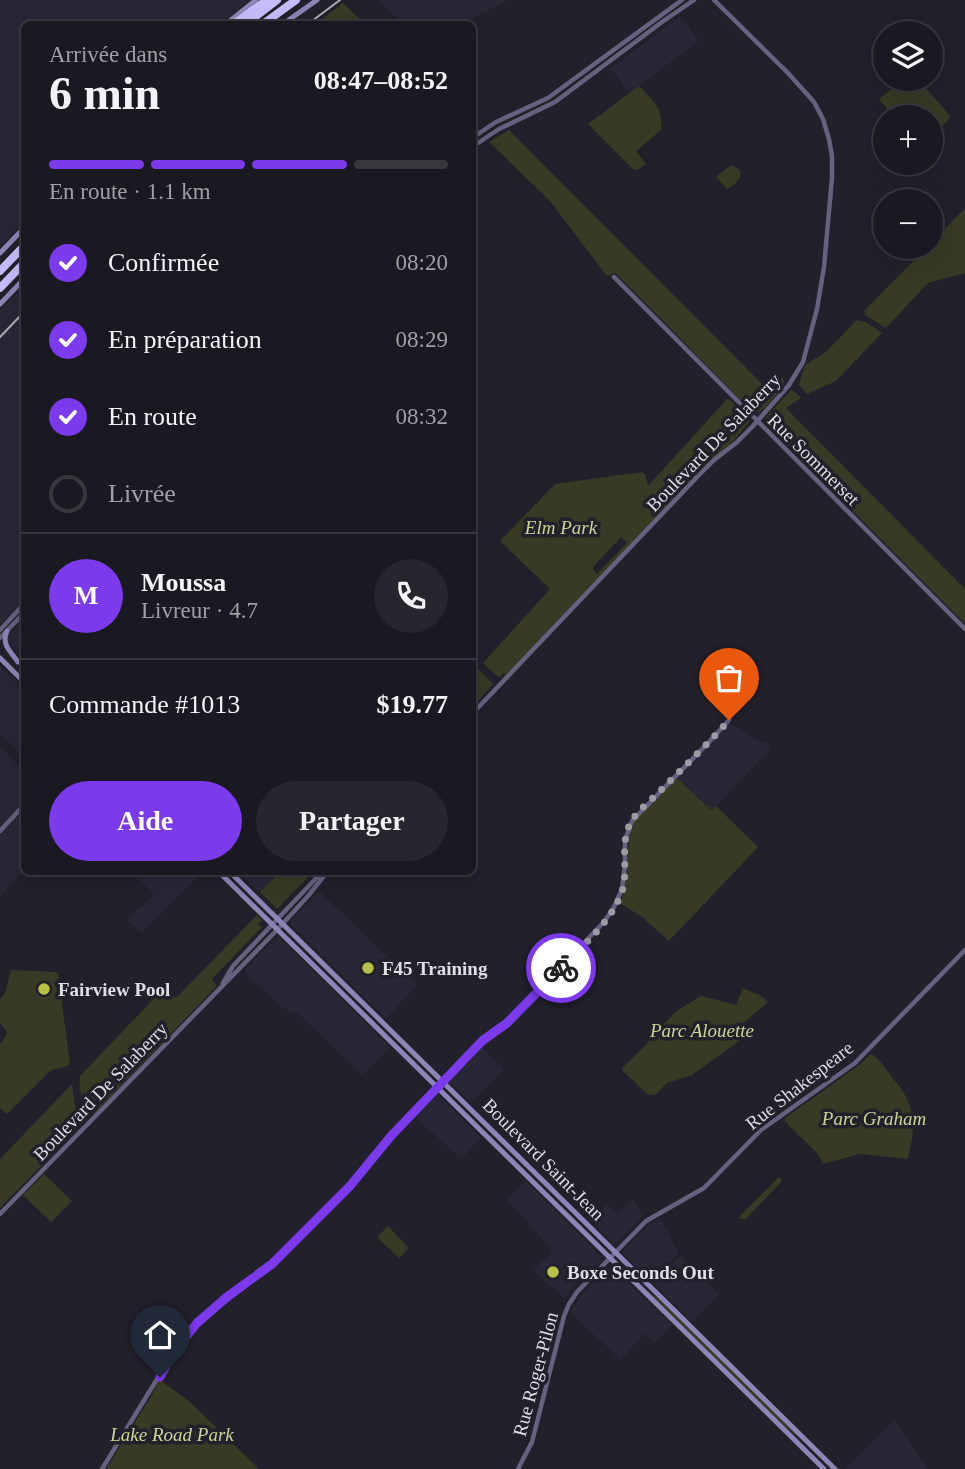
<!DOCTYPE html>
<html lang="fr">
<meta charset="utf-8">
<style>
body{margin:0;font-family:Georgia,serif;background:#27252d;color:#f1f3f6;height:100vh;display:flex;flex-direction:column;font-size:26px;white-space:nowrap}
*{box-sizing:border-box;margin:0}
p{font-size:23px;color:#9fa0a5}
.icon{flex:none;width:38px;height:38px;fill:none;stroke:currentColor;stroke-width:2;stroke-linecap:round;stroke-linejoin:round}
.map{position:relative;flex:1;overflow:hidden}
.sheet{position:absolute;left:21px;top:21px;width:455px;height:854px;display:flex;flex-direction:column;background:#1a1820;border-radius:10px;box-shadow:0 7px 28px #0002,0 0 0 2px #38373e}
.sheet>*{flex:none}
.controls{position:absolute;left:873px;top:21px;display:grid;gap:14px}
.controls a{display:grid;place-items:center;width:70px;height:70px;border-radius:50%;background:#1a1820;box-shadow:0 7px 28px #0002,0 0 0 2px #38373e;font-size:35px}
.pin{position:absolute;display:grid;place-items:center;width:60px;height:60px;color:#fff;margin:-72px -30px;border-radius:50% 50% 50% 0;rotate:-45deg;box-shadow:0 0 7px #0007}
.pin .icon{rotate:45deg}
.courier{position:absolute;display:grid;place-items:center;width:70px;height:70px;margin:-35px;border:5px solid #7c3aed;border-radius:50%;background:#fff;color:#222;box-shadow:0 2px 9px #0007}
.head em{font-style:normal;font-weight:600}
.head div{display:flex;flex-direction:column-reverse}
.head{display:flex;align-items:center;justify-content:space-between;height:119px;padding:0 28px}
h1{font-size:46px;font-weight:600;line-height:52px}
.bar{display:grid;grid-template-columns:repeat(4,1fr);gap:10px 7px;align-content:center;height:84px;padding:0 28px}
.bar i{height:9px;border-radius:5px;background:#38373e}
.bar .active{background:#7c3aed}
.bar p{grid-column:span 4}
.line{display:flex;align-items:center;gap:18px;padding:0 28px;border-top:2px solid #38373e}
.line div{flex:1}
.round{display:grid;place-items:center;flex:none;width:74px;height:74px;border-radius:37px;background:#27252d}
ol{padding:0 28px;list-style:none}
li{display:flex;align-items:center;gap:21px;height:77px}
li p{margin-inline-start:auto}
li .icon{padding:7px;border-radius:50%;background:#7c3aed;color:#fff;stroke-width:4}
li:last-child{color:#9fa0a5}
li i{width:38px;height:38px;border:4px solid #38373e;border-radius:50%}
.cta{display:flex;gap:14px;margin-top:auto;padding:14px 28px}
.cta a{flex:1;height:80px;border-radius:42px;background:#7c3aed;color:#fff;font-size:28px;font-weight:600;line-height:80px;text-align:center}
.cta a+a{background:#27252d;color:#f1f3f6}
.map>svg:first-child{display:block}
</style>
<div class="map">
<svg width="965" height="1469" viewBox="0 0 965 1469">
<rect width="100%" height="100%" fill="#22202a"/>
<path fill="#292636" d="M0,0h250l-30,24h-196v197l-24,26z
M378,0h130l-48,24h-57z
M680,16l19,25 -70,52 -18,-25z
M24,285v315l-24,25v-315z
M24,619v40l-15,-15 -1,-4v-4z
M0,666l24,24v67l-24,-24z
M729,723l27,16 17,7 -61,65 -35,-33z
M0,747l24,24v100l-24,25z
M148,872h56l-63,61 -14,-13 27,-26 -14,-14z
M238,872h41l-20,20z
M318,892l3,1 96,92 -31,34 -97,-96z
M279,937l111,110 -28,28 -63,-61 -17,-6 -37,-35v-4l31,-31z
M482,1048l22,21 -33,34 -22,-21z
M438,1095l43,43 -20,21 -46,-42z
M526,1181l73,73 2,6 -30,29 -6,10 -32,-29 20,-19 -46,-52z
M633,1198l10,18 -28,29 -25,-25 17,-16 10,10z
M660,1218l19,35 -28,28 -29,-29 25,-26z
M681,1256l38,39 -26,27 -41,-40z
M611,1265l62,61 -18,17 -10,-10 -24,27 -51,-48 13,-19z
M894,1419l34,50h-83z"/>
<path fill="#383a26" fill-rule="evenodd" d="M343,3l22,21h-49z
M904,79h14l33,38 -20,20v-20h-37l-15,-18z
M639,86c15,16 24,20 22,44l-25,21 10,13 -9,6 -4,-1 -45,-45z
M509,130l260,261 13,-13 2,2v5l-19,23 -5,3v2l-8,-6 -4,1c-45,-46 -87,-90 -133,-135l-8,3 -58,-76 -60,-58z
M731,165c18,6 7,18 -4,24l-9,-10 -1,-3z
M965,208v65l-37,10 -42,45 -21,-13 -1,-4 63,-64h4v-4z
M857,320l9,2 16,11 -46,48 -29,13 -8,-9 6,-20 21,-13z
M791,390l3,1 7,7 -15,10 179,181v35l-199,-201 -1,-5z
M728,398l22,23 -21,25 -19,15 -204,214 -3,-2 -3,4 -3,-1 -14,-13 67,-74 -50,-48 55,-57 87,-12 3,2 3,12zM621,537l6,6 -30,31 -5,-6z
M477,668l16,16 -20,22v-33z
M677,778l34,32 5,-4 42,41 -89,94 -28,-25 -20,-12c2,-12 5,-23 6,-34 2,-17 -1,-34 7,-50z
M280,872h33l-36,37 -17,-17z
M257,915l5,5 -4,4 4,3 -50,52 5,7 -122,127 -8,-1c-6,-10 -8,-24 -7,-36l84,-88 12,10z
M11,970l45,2 2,2 12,89c-4,6 -13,4 -20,8l-43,43 -7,-6v-64l7,-10 -1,-4 -6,-7v-24l5,-6z
M743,988l18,8 7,6 -29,25 6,10 -53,38 -25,8 -12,12 -8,-1 -25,-24 1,-3 25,-24 4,-8 26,-25 23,-14 35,9z
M871,1054c9,4 12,12 18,19 5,8 12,14 16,22 12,21 8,43 3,64l-49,-5 -36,10 -6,-11 -32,-31v-4l73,-52z
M72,1084l4,28 7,9 -2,4 -81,83v-49z
M44,1174l28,27 -21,21 -28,-27z
M779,1177l2,2v3l-35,37h-6l1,-4z
M388,1226l21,22 -10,10 -22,-21z
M643,1287l18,14 142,140 -20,-16z
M160,1377l4,6 25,18 70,68h-153l46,-74z"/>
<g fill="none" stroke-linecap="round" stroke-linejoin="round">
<path stroke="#676180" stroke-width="4.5" d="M472,138l24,-16 52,-24 134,-98
M472,147l27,-18 56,-27 107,-80 32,-22
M614,277l351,352
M0,630l24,-26
M0,638l24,-25
M472,714l227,-239 15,-15 22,-17 17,-17 36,-41 14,-23 14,-53 7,-42 8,-89v-22l-3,-17 -6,-20 -9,-17 -26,-29 -74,-73
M0,831l24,-26
M223,983l10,-17 89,-94
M0,1214l275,-282 34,-37 18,-23
M102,1469l71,-116 24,-30 30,-26 45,-33 78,-78 41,-50 91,-95 30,-23 91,-95 10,-14 9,-20 3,-24v-25l7,-19 77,-79 20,-22
M518,1469l14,-27 32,-126 5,-12 8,-12 69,-71 58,-33 57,-58 94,-67 110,-113"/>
<path stroke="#8e85b7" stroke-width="5" d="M226,24l30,-24
M283,24l34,-24
M0,253l24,-25
M0,304l24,-25
M7,631c-6,13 3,20 11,31
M0,658l24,24
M219,872l605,597
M230,872l605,597"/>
<path stroke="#c8bcfc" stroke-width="8" d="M234,24l33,-24
M246,24l31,-24
M263,24l33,-24
M0,271l24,-25
M0,288l24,-25"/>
<path stroke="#aeacb4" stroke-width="2" d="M308,24l32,-24
M0,337l24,-25"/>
</g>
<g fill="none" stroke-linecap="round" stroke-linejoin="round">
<path stroke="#9d9ca4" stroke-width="7" stroke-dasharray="0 12.6" d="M561,968c22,-23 53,-48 62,-80 5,-21 -3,-44 7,-64 6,-13 22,-24 32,-35 23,-23 46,-45 67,-69"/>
<path stroke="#7c3aed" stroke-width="9" d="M160,1377l13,-24 24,-30 30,-26 45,-33 78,-78 41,-50 91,-95 25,-18 54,-55"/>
</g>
<g fill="#b9c046" stroke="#22202a" stroke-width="2.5">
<circle cx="368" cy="968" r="7"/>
<circle cx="44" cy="989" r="7"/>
<circle cx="553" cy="1272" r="7"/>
</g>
<g text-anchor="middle" stroke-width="7" stroke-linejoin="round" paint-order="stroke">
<g font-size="19" fill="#dfdee5" stroke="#22202a">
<text transform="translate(713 442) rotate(-46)" y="7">Boulevard De Salaberry</text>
<text transform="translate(814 459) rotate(45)" y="7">Rue Sommerset</text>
<text transform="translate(799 1085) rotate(-38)" y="7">Rue Shakespeare</text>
<text transform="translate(100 1091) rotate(-46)" y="7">Boulevard De Salaberry</text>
<text transform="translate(544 1159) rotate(45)" y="7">Boulevard Saint-Jean</text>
<text transform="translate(535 1374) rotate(-75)" y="7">Rue Roger-Pilon</text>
</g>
<g font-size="19" font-style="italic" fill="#ced496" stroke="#22202a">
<text x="561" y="534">Elm Park</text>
<text x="702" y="1037">Parc Alouette</text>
<text x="874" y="1125">Parc Graham</text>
<text x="172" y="1441">Lake Road Park</text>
</g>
<g font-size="19" font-weight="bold" fill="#dfdee5" stroke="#22202a" text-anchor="start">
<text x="382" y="975">F45 Training</text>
<text x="58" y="996">Fairview Pool</text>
<text x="567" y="1279">Boxe Seconds Out</text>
</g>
</g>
</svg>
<div class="controls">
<a><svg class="icon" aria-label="layers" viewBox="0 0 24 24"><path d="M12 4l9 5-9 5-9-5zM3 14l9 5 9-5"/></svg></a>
<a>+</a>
<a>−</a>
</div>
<div class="pin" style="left:729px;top:720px;background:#ea580c"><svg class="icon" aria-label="bag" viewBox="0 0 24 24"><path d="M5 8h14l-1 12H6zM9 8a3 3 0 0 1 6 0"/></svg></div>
<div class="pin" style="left:160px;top:1377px;background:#1f2937"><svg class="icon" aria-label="home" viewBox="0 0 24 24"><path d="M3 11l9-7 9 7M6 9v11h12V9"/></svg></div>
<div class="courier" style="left:561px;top:968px"><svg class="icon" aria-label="bike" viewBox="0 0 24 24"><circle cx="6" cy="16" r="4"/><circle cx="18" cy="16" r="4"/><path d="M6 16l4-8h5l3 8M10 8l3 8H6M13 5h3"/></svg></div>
<section class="sheet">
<div class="head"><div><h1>6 min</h1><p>Arrivée dans</p></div><em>08:47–08:52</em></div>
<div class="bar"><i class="active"></i><i class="active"></i><i class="active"></i><i></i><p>En route · 1.1 km</p></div>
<ol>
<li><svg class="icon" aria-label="check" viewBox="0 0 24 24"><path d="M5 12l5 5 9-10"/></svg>Confirmée<p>08:20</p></li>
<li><svg class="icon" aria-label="check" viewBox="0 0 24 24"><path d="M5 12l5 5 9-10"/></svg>En préparation<p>08:29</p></li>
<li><svg class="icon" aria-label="check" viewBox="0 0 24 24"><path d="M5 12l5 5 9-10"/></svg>En route<p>08:32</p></li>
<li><i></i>Livrée</li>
</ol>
<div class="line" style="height:126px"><b class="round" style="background:#7c3aed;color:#fff">M</b><div><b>Moussa</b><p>Livreur · 4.7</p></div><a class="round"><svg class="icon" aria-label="phone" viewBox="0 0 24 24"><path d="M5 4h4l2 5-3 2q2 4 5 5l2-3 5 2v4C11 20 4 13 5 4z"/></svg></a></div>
<div class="line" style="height:91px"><div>Commande #1013</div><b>$19.77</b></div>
<div class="cta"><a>Aide</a><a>Partager</a></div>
</section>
</div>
